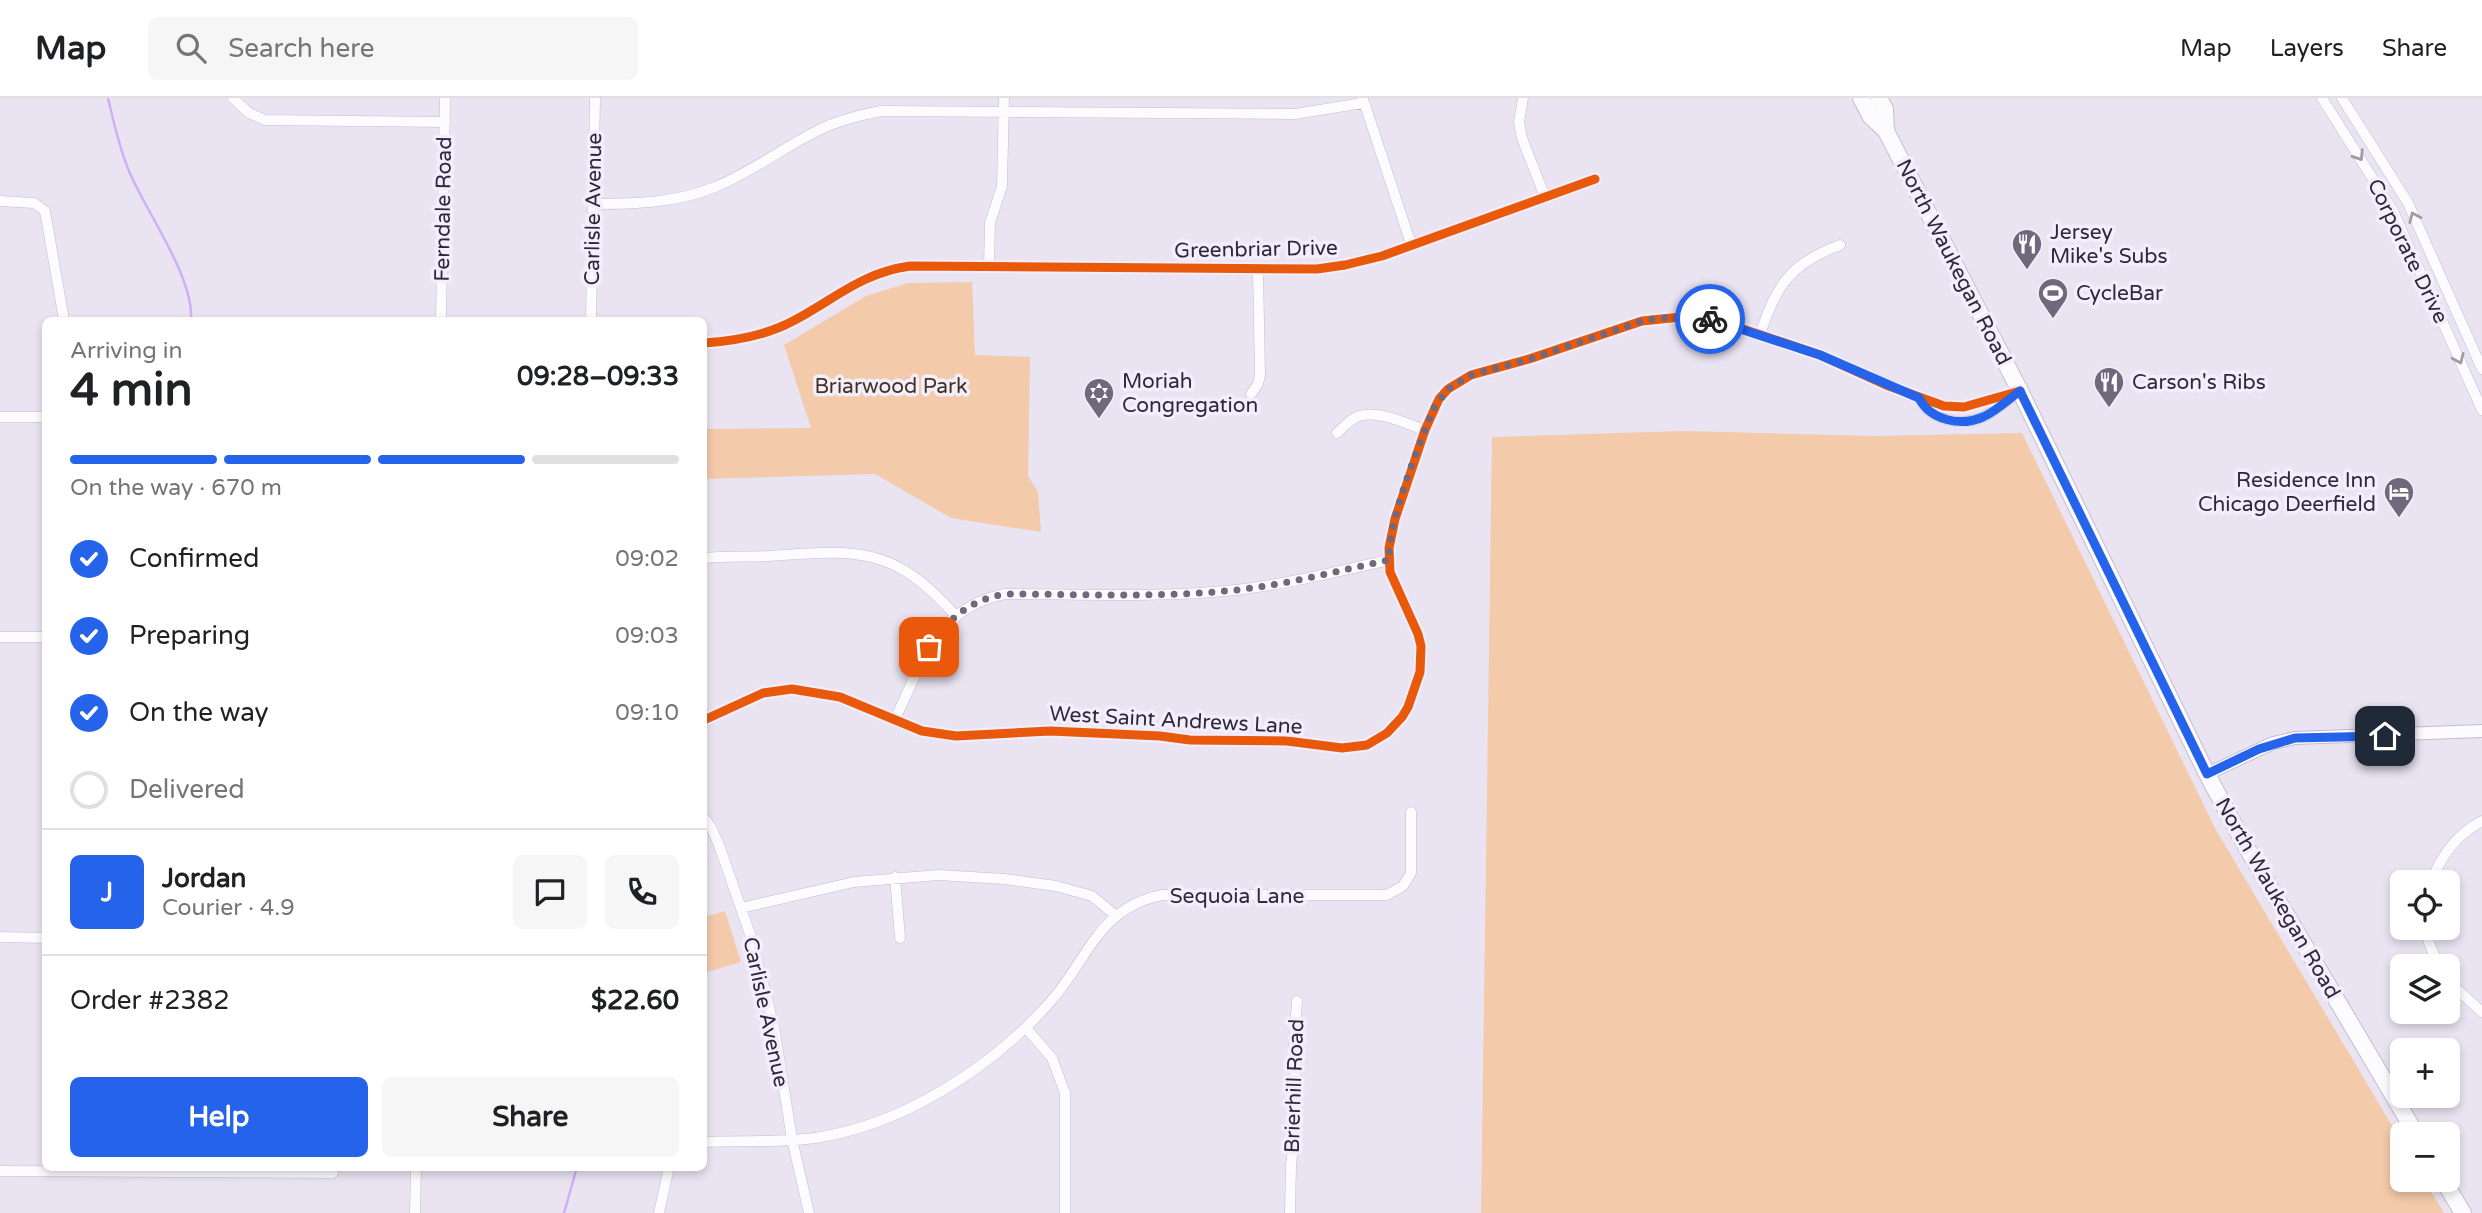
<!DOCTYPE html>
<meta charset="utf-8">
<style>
body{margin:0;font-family:"Varela Round",sans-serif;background:#f6f6f6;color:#202124;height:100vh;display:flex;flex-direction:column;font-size:26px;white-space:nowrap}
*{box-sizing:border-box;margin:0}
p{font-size:23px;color:#757577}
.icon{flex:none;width:38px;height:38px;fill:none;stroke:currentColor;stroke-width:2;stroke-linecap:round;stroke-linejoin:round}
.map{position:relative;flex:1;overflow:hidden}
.details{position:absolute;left:42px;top:219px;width:665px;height:854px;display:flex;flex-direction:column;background:#fff;border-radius:10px;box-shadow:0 4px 10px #0003}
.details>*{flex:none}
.fabs{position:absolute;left:2390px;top:772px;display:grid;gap:14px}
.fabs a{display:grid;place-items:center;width:70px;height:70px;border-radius:10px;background:#fff;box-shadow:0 4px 10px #0003;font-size:35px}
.pin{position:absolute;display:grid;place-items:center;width:60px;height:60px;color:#fff;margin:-30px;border-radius:14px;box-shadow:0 4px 10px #0006}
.courier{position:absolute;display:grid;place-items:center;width:70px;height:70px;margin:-35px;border:5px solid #2563eb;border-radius:50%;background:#fff;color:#222;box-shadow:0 2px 9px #0007}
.overview em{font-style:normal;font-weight:700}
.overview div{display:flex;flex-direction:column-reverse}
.overview{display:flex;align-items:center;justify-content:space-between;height:119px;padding:0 28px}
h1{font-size:46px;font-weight:700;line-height:52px}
.bar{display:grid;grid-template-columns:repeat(4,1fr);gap:10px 7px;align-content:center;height:84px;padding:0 28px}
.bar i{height:9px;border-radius:5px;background:#e0e0e0}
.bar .active{background:#2563eb}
.bar p{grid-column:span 4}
.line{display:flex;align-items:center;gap:18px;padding:0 28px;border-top:2px solid #e0e0e0}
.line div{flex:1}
.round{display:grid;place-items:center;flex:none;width:74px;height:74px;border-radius:10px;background:#f6f6f6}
ol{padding:0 28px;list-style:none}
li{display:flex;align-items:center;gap:21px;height:77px}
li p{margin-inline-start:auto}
li .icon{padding:7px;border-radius:50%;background:#2563eb;color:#fff;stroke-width:4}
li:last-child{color:#757577}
li i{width:38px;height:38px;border:4px solid #e0e0e0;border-radius:50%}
.cta{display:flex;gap:14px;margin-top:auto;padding:14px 28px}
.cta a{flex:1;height:80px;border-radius:10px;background:#2563eb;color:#fff;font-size:28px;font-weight:700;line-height:80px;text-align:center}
.cta a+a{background:#f6f6f6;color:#202124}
header{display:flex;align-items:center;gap:42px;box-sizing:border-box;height:98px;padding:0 35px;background:#fff;border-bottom:2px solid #e0e0e0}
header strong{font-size:33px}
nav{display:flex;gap:38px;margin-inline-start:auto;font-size:24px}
.search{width:490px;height:63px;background:#f6f6f6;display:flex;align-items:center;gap:18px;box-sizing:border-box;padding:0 24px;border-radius:10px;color:#757577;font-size:26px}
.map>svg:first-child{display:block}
</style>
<header>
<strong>Map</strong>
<div class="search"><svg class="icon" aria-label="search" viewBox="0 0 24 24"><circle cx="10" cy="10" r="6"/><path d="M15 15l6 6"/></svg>Search here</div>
<nav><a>Map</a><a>Layers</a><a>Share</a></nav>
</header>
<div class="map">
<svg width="2482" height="1115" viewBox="0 0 2482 1115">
<rect width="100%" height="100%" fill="#eae4f2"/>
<path fill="#f3caaa" d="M972,184l3,73 55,2 -2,119 10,16 3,40 -90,-14 -76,-44 -171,5v-50l107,-1 -27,-83 82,-49 42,-13z
M1683,333l191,5 148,-3 194,397 187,314v36h21l20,33h-963l11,-776z
M725,813l16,51 -37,11v-56z"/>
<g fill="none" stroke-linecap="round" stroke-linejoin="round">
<path stroke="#cfb0f3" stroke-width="2.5" d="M108,0c6,25 11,50 21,73 17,41 65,106 62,149
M564,1115l13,-46"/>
<g stroke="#c4bcce" stroke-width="11">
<path id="minor" d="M233,0l16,15 16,7 180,2
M1523,0l-4,24 3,16 23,59
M2322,0l71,113 89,199
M2342,0l66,105 74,166
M1363,1l48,145
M0,103l34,2 11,8 19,109
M593,106c42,0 83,-1 122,-17 37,-15 69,-40 104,-57 20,-10 41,-15 62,-19l414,3 68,-11
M989,169l1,-44 12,-37 2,-88
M441,222l4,-222
M591,222l4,-222
M1760,236c17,-49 29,-70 80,-89
M704,245c31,-2 61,-7 89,-22 42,-22 68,-48 117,-55l407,3 28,-4 37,-9 213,-77
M1251,296l7,-10 2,-9 -2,-105
M1919,300c11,22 41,29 64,19 10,-5 19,-13 28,-19
M0,319h46
M1337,335c7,-6 13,-14 22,-17 21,-6 47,8 66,14
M704,460c21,-2 43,-1 65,-2 87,-6 124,-11 186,59
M0,539h46
M895,621c27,-55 41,-112 110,-125 77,0 154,4 231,-4 52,-6 102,-19 153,-30
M704,622l59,-27 29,-4 48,8 82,34 34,5 94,-5 110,5 30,4 97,1 55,7 25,-3 20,-12 15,-16 6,-10 12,-35 1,-26 -3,-12 -28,-62 -1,-24 6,-29 30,-89 14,-31 9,-10 23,-14 58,-16 113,-38 39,-4 35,3 104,35 66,30 58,21 20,1 56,-16
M704,720l7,9 8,18 33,95 22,87 18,112 17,74
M895,779l5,61
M2431,784c10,-26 26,-48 51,-61
M741,810l113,-26 84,-7 66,4 52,7 36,10 23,19
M2426,830l3,15 10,23
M0,839l46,1
M2448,883l34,31
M1026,930l26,30 13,35v120
M704,1044c37,-2 74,1 111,-4 88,-13 178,-71 236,-137 38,-43 47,-93 111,-106h225l16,-9 8,-13v-61
M0,1073l333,2
M415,1115l1,-46
M659,1115l10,-46
M1290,1115l1,-48 6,-49 -3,-70 3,-45"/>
</g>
<g stroke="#c4bcce" stroke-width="14">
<path id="tertiary" d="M2207,676l66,-31 22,-5 187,-7"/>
</g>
<g stroke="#c4bcce" stroke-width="18">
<path id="primary" d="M1861,0l10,19 15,14 134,260 187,383 38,71 171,289
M1879,0l6,11 1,22
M2443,1082l20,33"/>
</g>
<use href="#minor" stroke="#fcfbfd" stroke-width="10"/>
<use href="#tertiary" stroke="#fcfbfd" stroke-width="12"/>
<use href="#primary" stroke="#fcfbfd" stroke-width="16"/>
<g stroke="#f3eefb" stroke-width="13">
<path id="cycleway" d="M704,245c31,-2 61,-7 89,-22 42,-22 68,-48 117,-55l407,3 28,-4 37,-9 213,-77
M704,622l59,-27 29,-4 48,8 82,34 34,5 94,-5 110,5 30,4 97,1 55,7 25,-3 20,-12 15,-16 6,-10 12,-35 1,-26 -3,-12 -28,-62 -1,-24 6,-29 30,-89 14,-31 9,-10 23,-14 58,-16 113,-38 39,-4 35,3 104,35 66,30 58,21 20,1 56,-16"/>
</g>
<use href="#cycleway" stroke="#e8590c" stroke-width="9"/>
</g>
<defs><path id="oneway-chevron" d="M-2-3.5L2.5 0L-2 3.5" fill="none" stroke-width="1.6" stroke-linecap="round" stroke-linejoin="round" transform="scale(1.75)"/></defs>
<g stroke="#a19ba7">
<use href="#oneway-chevron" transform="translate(2359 58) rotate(57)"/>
<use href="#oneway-chevron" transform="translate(2414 119) rotate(-114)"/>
<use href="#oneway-chevron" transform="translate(2459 261) rotate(66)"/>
</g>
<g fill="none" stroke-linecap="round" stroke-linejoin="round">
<path stroke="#72687d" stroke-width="7" stroke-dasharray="0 12.6" d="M929,549c22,-30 39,-46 76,-53 77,0 154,4 231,-4 52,-6 102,-19 153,-30 -1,-41 29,-111 44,-151l15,-20 23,-14 59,-16 112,-38 17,-3 51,1"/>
<path stroke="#2563eb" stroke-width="9" d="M1710,221l110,36 99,43c11,22 41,29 64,19 13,-6 25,-17 37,-26l187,383 52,-25 36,-11 90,-2"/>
</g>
<defs>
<g id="restaurant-pin" transform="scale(1.575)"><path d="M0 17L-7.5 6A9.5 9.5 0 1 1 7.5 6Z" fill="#72687d" stroke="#f3eefb"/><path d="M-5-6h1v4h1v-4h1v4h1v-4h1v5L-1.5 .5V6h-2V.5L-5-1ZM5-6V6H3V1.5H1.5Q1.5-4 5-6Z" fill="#fff"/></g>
<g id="stadium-pin" transform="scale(1.575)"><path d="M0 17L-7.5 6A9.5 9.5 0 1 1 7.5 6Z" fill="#72687d" stroke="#f3eefb"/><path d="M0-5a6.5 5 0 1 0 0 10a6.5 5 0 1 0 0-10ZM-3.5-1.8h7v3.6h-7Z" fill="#fff"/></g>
<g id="synagogue-pin" transform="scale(1.575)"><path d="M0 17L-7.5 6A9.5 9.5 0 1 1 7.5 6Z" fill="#72687d" stroke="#f3eefb"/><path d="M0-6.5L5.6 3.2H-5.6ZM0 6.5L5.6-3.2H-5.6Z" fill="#fff"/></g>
<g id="hotel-pin" transform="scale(1.575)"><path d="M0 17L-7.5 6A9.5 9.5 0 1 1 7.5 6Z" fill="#72687d" stroke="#f3eefb"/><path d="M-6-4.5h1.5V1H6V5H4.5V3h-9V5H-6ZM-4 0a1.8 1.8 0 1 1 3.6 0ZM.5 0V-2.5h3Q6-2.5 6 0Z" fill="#fff"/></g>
</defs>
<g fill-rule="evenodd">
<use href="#restaurant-pin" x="2027" y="146"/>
<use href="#stadium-pin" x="2053" y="195"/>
<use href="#restaurant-pin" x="2109" y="284"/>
<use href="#synagogue-pin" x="1099" y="295"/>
<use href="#hotel-pin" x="2399" y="394"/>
</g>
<g text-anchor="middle" stroke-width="7" stroke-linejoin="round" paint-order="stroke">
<g font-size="21" fill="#31263e" stroke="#f3eefb">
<text transform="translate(443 111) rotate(-89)" y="7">Ferndale Road</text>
<text transform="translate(593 111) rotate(-89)" y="7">Carlisle Avenue</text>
<text transform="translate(1256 151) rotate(-1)" y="7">Greenbriar Drive</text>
<text transform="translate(2408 153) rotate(64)" y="7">Corporate Drive</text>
<text transform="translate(1954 164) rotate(63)" y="7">North Waukegan Road</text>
<text transform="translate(1176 622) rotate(3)" y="7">West Saint Andrews Lane</text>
<text x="1237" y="805">Sequoia Lane</text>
<text transform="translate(2278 800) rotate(60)" y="7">North Waukegan Road</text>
<text transform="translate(766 914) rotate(78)" y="7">Carlisle Avenue</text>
<text transform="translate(1294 988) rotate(-88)" y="7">Brierhill Road</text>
</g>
<g font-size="21" fill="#31263e" stroke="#f3eefb" text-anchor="start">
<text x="2050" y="141">Jersey<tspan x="2050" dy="24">Mike's Subs</tspan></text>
<text x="2076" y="202">CycleBar</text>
<text x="1122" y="290">Moriah<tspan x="1122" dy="24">Congregation</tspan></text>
<text x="2132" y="291">Carson's Ribs</text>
<text x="2376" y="389" text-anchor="end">Residence Inn<tspan x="2376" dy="24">Chicago Deerfield</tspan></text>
</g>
<g font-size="21" fill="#443120" stroke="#f3eefb">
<text x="891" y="295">Briarwood Park</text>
</g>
</g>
</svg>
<div class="fabs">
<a><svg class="icon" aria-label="locate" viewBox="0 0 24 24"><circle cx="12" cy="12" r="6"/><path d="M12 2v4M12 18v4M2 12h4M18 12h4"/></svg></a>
<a><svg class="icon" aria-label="layers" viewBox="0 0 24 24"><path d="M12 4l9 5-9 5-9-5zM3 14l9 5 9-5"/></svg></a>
<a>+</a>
<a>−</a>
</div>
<div class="pin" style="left:929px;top:549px;background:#ea580c"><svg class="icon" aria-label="bag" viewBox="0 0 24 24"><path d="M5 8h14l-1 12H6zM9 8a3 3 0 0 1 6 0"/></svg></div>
<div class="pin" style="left:2385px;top:638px;background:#1f2937"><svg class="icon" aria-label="home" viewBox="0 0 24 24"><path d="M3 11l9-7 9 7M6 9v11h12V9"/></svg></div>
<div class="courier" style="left:1710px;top:221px"><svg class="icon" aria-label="bike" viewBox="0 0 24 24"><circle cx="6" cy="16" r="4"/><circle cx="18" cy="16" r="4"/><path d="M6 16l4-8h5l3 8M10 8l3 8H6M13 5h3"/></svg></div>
<section class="details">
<div class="overview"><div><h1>4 min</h1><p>Arriving in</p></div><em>09:28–09:33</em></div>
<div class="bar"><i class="active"></i><i class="active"></i><i class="active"></i><i></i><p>On the way · 670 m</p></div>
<ol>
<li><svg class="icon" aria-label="check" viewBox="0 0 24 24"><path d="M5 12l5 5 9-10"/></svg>Confirmed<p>09:02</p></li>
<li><svg class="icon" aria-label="check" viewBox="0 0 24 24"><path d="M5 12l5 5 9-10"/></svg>Preparing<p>09:03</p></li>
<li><svg class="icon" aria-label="check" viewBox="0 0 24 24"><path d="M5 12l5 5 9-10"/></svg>On the way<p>09:10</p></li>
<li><i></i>Delivered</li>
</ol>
<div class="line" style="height:126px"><b class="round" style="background:#2563eb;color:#fff">J</b><div><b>Jordan</b><p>Courier · 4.9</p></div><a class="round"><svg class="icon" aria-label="chat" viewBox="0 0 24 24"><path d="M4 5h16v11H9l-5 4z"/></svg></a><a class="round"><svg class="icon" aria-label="phone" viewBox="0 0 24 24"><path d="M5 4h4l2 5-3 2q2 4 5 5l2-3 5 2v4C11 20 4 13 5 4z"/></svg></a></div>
<div class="line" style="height:91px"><div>Order #2382</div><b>$22.60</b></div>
<div class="cta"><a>Help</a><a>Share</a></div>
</section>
</div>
